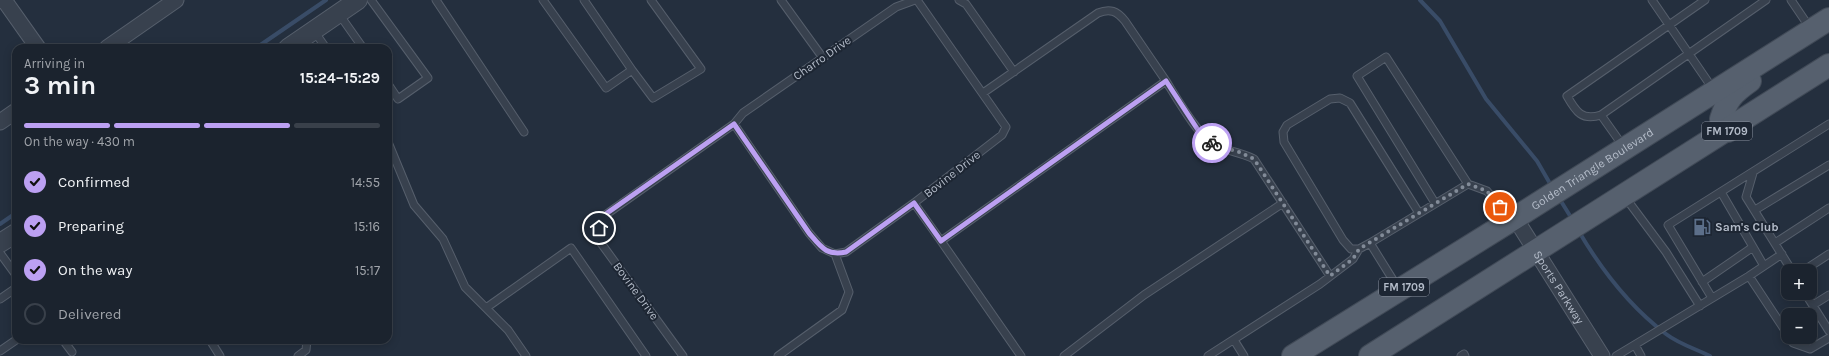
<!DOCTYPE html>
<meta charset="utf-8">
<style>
body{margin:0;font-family:Karla,sans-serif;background:#282f3a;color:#f1f3f6;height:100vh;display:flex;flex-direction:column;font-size:15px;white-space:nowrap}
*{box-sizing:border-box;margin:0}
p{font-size:13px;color:#a0a4aa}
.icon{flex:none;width:22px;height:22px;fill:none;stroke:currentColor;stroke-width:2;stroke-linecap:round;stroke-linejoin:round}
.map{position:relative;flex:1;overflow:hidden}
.drawer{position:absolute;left:12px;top:44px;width:380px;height:300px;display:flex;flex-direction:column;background:#1b232e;border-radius:12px;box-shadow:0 2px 10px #0003,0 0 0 1px #39404a}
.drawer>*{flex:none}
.buttons{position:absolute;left:1781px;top:264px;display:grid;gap:8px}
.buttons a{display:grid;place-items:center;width:36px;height:36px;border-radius:8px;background:#1b232e;box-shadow:0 2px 10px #0003,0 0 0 1px #39404a;font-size:20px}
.pin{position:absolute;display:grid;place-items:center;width:34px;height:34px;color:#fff;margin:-17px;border:2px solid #fff;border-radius:50%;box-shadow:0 1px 4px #0007}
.courier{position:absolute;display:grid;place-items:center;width:40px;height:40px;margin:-20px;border:3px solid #bca0f2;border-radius:50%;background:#fff;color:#222;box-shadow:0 1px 5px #0007}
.head em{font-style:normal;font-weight:700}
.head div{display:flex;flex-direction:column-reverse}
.head{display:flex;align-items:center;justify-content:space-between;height:68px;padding:0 12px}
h1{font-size:26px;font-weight:700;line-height:30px}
.bar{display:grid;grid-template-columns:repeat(4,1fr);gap:6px 4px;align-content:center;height:48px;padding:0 12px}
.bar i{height:5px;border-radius:3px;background:#39404a}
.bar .active{background:#bca0f2}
.bar p{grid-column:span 4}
ol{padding:0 12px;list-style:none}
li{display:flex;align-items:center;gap:12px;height:44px}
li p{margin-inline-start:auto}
li .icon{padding:4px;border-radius:50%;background:#bca0f2;color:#111;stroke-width:4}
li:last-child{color:#a0a4aa}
li i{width:22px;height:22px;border:2px solid #39404a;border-radius:50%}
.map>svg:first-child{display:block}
</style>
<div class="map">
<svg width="1829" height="356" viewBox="0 0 1829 356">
<rect width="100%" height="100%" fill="#242f3e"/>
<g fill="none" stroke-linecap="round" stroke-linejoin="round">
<path stroke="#394c67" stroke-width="4" d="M1420,0l20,21 46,78 51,62 15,26
M256,48l70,-48
M1559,198l13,21
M0,224l16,-11
M1578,230c24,41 51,76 88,104 13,10 30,15 44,22"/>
<g stroke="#565f6c" stroke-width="9">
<path id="service" d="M371,0l57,78 -30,21 -10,-15
M436,0l88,132
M543,0l63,88 26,-18 21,28 48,-29 -50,-69
M584,0l48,70
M781,0l42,58
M959,0l7,4 48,68
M1652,0l61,89
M1791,0l19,28
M339,14l24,34
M314,31l12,17
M983,93l115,-80c12,-5 19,-2 27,8l41,60
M1601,115l165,-115
M734,124l75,109 13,15 13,6
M388,142l26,63 29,34 22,48 43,43 18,26
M1623,146l-22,-31c-19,6 -25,-3 -34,-19l138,-96
M1753,173l-7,24 46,74
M1625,197l41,55 34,54
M914,203l27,38
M1435,203l-78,-127 29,-19 82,127
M1755,210l74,-45
M1370,243l-11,6h-8l-8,-9 -59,-98 -1,-10 4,-7 43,-26 10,-1 10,5 69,110
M1775,243l54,-35
M1753,247l11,19
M0,253l16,22
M835,254l11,-2 68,-49 88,-68 4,-8 -89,-127
M1803,271l26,-17
M1749,276l33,-22
M1702,282l51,-35 -32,-55
M1398,288l-28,-45 98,-59 19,7 13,16 13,10
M1805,293l24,38
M1712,298l-44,-73 161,-101
M0,299l16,-11
M1813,305l16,-10
M486,308l85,-60 75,108
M1789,337l4,6 17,6 19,-11
M63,340l9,12
M210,340l10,16
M1234,340l10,16
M1635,345l6,11
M0,351l16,-11
M298,356l8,-6 1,-10
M683,356l-85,-117 3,-21 133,-94 9,-11 153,-106 19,-7
M778,356l64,-46 7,-18 -14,-38
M1021,356l-80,-115 225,-160c10,16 34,58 50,65 12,5 26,7 38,13l76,117
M1064,356l80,-61 139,-92
M1208,356l112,-72 33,-25 6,-10
M1461,356l3,-2 1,2
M1616,356l133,-80 39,59"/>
</g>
<g stroke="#565f6c" stroke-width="17">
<g id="minor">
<path d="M4,0l34,48"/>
<path d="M107,48l69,-48"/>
<path d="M0,122l16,-11"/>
<path id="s1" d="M1515,218l87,138"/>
</g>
</g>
<g stroke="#565f6c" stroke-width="20">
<path id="tertiary" d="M288,48l70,-48
M0,243l16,-10"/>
</g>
<g stroke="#414a57" stroke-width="24">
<g id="primary">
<path d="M1728,131l-7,-12c6,-20 12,-26 29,-38"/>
<path id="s2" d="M1293,356l222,-138 314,-199"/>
<path d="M1370,356l459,-291"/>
</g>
</g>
<use href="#service" stroke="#38414e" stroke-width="7"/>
<use href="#minor" stroke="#38414e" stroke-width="15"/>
<use href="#tertiary" stroke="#38414e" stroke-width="18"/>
<use href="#primary" stroke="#56606e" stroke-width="22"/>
</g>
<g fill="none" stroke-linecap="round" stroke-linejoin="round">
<path stroke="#828b98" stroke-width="4" stroke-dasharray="0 7.2" d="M1212,143l2,2 25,7 15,7 76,117 23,-17 6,-10 109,-65 19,7 13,16"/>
<path stroke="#bca0f2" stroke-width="5" d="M599,228l1,-10 134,-94 75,109c12,14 17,23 37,19l68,-49 27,38 225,-160 32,49 14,13"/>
</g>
<defs>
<g id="fuel-bare" transform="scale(1.38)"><path d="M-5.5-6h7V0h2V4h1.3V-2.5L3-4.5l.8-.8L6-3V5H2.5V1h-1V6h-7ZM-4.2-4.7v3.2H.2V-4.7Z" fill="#5c6f8a" stroke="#1d2633" stroke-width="2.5" paint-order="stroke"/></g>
</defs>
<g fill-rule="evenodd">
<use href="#fuel-bare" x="1702" y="227"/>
</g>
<g text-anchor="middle" stroke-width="4" stroke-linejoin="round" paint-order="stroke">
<g fill="#1d2633" stroke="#878f9c" stroke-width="1">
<rect x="1702" y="122" width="50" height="18" rx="3"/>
<rect x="1379" y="278" width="50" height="18" rx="3"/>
</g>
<g font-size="11" font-weight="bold" fill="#b4bcc9">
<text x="1727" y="135">FM 1709</text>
<text x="1404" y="291">FM 1709</text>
</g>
<g font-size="12" fill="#b4bcc9" stroke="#1d2633">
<text transform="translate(822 58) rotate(-35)" y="4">Charro Drive</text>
<text dy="4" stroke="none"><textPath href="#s2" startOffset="353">Golden Triangle Boulevard</textPath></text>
<text transform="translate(952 174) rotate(-38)" y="4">Bovine Drive</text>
<text dy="4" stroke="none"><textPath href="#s1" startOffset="82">Sports Parkway</textPath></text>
<text transform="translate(636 291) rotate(54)" y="4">Bovine Drive</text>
</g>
<g font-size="12" font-weight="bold" fill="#b4bcc9" stroke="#1d2633" text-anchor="start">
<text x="1715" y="231">Sam's Club</text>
</g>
</g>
</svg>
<div class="buttons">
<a>+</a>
<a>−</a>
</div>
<div class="pin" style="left:1500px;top:207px;background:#ea580c"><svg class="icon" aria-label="bag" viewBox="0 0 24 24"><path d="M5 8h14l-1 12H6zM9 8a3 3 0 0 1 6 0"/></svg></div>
<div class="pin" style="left:599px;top:228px;background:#1f2937"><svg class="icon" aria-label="home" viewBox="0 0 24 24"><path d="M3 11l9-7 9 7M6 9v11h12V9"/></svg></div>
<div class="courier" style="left:1212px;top:143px"><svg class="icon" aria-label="bike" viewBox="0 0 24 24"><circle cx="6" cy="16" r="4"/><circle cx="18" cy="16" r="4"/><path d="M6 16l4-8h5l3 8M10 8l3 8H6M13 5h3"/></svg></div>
<section class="drawer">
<div class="head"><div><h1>3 min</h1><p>Arriving in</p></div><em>15:24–15:29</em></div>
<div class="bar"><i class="active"></i><i class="active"></i><i class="active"></i><i></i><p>On the way · 430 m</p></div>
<ol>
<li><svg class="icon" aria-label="check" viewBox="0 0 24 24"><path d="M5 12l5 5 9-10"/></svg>Confirmed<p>14:55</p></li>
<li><svg class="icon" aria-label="check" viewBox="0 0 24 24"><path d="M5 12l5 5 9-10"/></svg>Preparing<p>15:16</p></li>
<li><svg class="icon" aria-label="check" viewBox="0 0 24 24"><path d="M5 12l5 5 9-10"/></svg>On the way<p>15:17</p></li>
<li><i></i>Delivered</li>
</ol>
</section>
</div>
